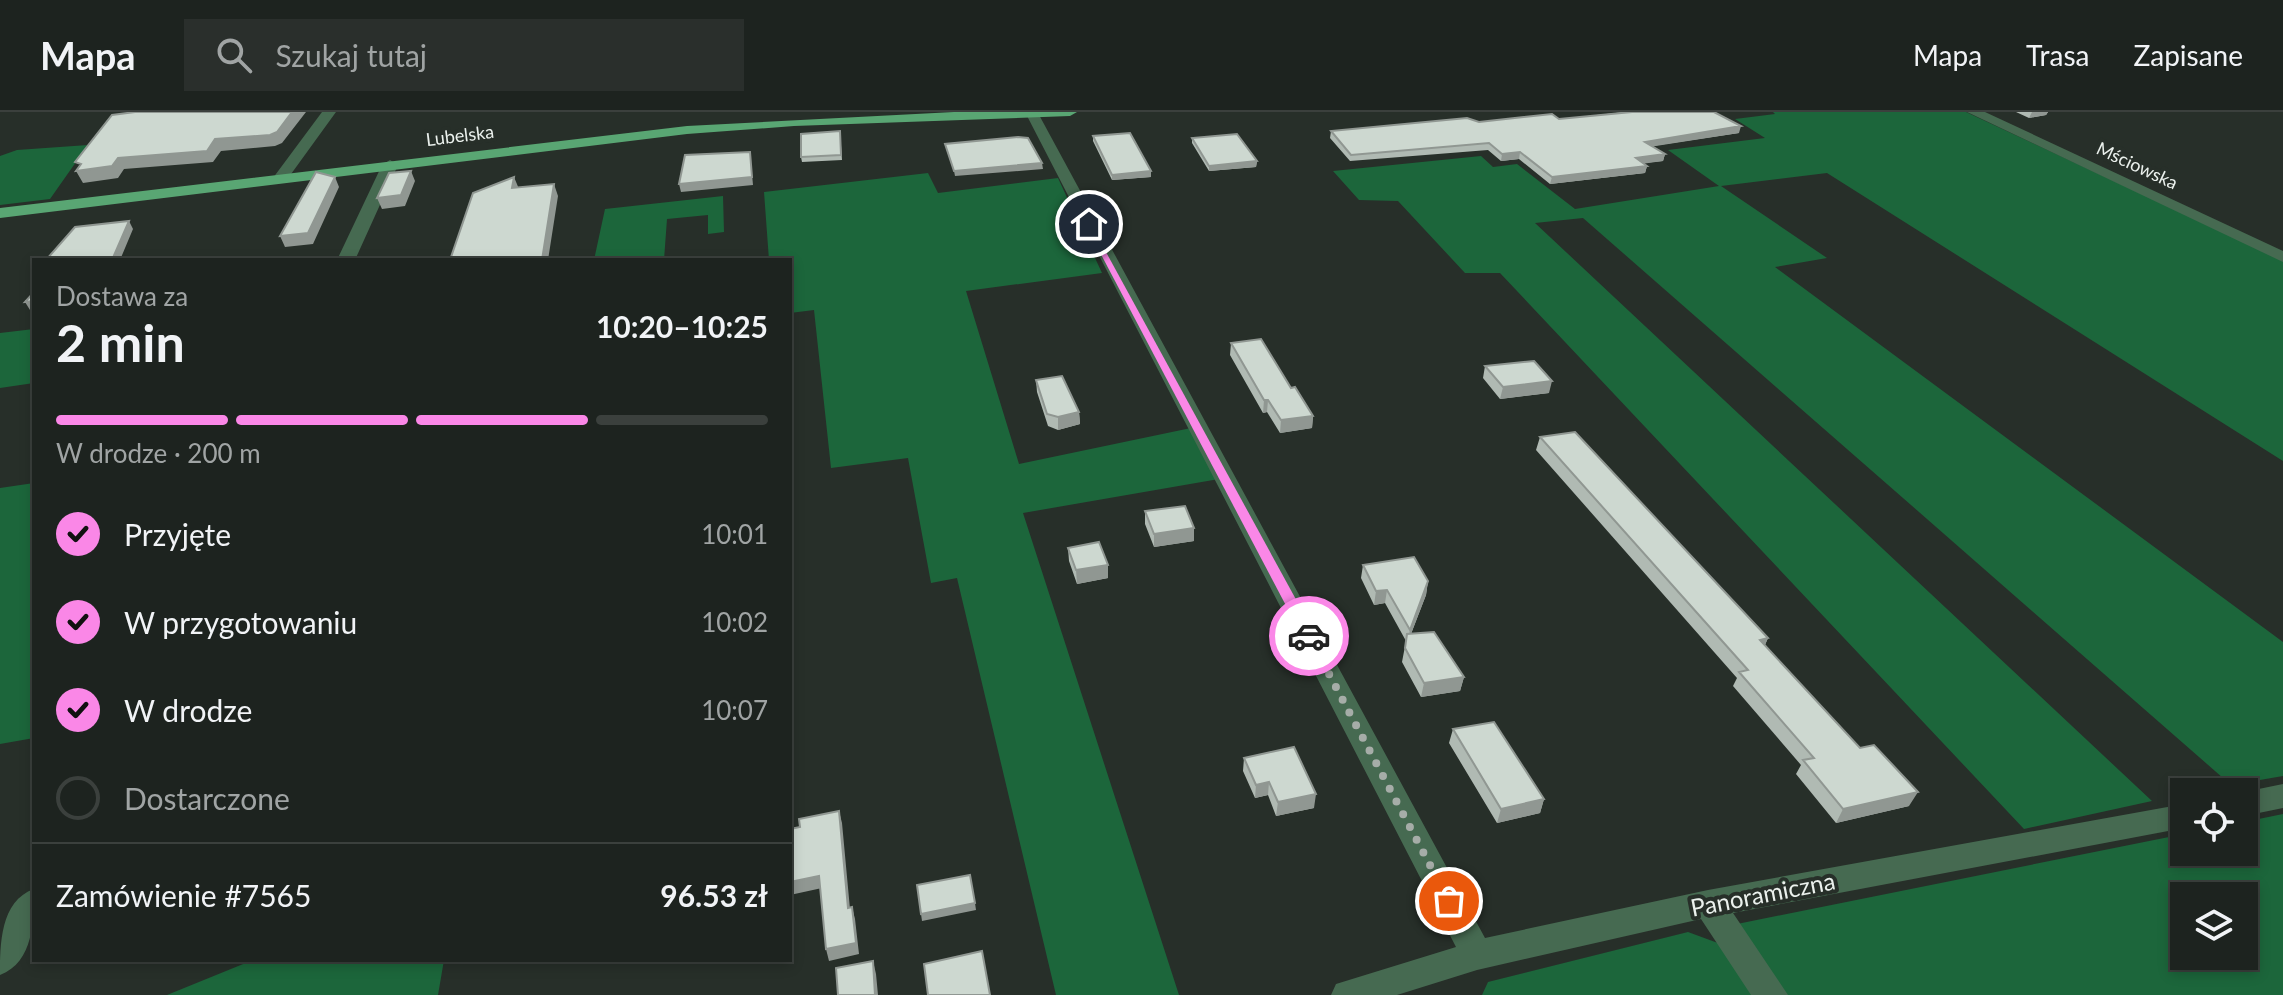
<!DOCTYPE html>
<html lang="pl">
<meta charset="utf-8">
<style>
body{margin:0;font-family:Lato,sans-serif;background:#2a2f2c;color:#f1f3f6;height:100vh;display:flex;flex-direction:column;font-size:30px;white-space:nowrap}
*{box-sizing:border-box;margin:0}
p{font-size:26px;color:#a0a4a4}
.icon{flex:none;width:44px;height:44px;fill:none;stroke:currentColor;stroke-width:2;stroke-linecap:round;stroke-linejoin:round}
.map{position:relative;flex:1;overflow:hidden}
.side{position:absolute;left:32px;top:146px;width:760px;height:704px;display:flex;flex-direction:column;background:#1d231f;border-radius:0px;box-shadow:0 4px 12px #0003,0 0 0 2px #3b403d}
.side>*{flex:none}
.tools{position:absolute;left:2170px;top:666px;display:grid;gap:16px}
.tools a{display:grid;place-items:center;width:88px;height:88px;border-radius:0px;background:#1d231f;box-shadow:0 4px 12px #0003,0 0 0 2px #3b403d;font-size:40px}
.pin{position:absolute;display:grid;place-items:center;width:68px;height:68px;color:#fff;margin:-34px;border:4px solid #fff;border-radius:50%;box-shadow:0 2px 8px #0007}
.courier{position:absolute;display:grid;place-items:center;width:80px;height:80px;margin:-40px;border:6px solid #fa87e7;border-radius:50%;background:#fff;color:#222;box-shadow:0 2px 10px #0007}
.head em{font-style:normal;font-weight:700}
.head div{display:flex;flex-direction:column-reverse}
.head{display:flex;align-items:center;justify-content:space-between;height:136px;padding:0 24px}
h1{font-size:52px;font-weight:700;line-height:60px}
.bar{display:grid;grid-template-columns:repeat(4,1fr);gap:12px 8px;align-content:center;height:96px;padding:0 24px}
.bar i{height:10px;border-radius:6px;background:#3b403d}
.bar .selected{background:#fa87e7}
.bar p{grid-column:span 4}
.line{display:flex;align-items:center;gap:20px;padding:0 24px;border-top:2px solid #3b403d}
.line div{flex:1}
ol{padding:0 24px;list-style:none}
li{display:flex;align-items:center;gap:24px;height:88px}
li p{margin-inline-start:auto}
li .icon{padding:8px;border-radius:50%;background:#fa87e7;color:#111;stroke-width:4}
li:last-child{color:#a0a4a4}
li i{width:44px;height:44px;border:4px solid #3b403d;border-radius:50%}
header{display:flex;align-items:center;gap:48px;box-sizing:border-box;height:112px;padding:0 40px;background:#1d231f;border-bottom:2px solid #3b403d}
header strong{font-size:38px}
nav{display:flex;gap:44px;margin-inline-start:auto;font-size:28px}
.search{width:560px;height:72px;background:#2a2f2c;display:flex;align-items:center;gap:20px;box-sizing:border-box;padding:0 28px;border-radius:0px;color:#a0a4a4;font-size:30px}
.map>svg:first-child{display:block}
</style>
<header>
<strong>Mapa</strong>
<div class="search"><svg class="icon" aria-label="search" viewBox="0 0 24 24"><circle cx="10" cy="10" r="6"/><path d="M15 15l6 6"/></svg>Szukaj tutaj</div>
<nav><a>Mapa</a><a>Trasa</a><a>Zapisane</a></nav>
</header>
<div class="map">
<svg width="2283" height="883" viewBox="0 0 2283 883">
<rect width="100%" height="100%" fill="#272f29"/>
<path fill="#1c663b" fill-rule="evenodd" d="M1773,0h193l317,148v201l-456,-288 -106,13 106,72 -52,9 508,375v134l-52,9 -648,-567 -48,5 617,578 -128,28 -524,-556h-35l-67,-72 -39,-1 -26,-29 148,-15 12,11 24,-3 58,45 144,-23 -51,-36 97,-12 -30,-19 40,-5z
M88,33l-38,54 -50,6v-49l17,-6z
M928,61l10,20 120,-15 44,95 -136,18 53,173 172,-36 28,51 -196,34 156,482h-123l-99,-417 -26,5 -23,-125 -77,10 -17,-158 -24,3v-53h-21l-5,-68z
M723,84l1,36 -16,2v-19l-41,4 -3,41h-70l11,-51z
M34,217v54l-34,5v-55z
M34,371v255l-34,6v-256z
M2283,702v181h-497l-49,-71 447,-90v18h60v-30zM2184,784h60v60h-60z
M1688,820l38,14 31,49h-275l6,-13z
M253,848h191l-6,35h-271z"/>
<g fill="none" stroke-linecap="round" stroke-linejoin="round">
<path fill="#466a51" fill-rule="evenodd" d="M322,0h14l-50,69h-10l-3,-3z
M1025,0l13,1 447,825 223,-48 476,-86v24l-451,85 55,82h-37l-50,-76 -224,51 -80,25h-66l5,-11 120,-37z
M1967,0h18l298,139v11z
M390,48l8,5 -43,95h-18l45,-95z
M2283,672v24l-39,8v-24z
M34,777c0,31 0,73 -34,86 0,-30 0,-74 34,-86z"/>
<path fill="#59a673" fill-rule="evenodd" d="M954,0h123l-7,4 -276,10 -107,8 -687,84v-10l687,-82z"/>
</g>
<path fill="#b0bab3" d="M1625,0h89l25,21 -87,13 13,8 -2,7 -20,2 4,3 -2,7 -95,11 -31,-25 -18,2 -13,-11 -138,11 -20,-23 1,-7 148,-9 80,-3z
M2016,0h32l-2,3 -17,3z
M840,19l2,29 -40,2 -1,-5z
M1093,24l58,35v6l-39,3 -19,-39z
M1192,26l65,23 -1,6 -47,4 -17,-28z
M1231,231l60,45 22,28 -1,12 -32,5 -13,-21 -4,1 -33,-58z
M1485,254l64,27 -49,6 -17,-21z
M1036,268l43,32 1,12 -22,6 -10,-4 -11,-34z
M1540,325l228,201 -3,7 144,161 -73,17 -40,-49 5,-9 -68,-79 4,-8 -201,-228z
M1145,399l49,30 -40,6 -9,-23z
M1068,436l40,30 -31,6 -8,-23z
M1363,453l65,16 -2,14 -15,39 53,43 -4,14 -39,6 -19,-35 4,-21 -21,-38 -11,2 -13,-27z
M1453,617l91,70 -4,14 -43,10 -48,-80z
M1244,646l70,50 -38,8 -8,-21 -13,3 -12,-27z"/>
<path fill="#909792" d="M292,0h14l-24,31 -7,3 -54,5 -8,11 -89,7 -6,9 -35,5 -7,-12 42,-13 97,-19z
M2032,0h16l-2,3 -17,3z
M1741,14l-2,7 -96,15 2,-6z
M750,40l3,33 -72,7 -2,-8z
M1520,40l-1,7 -18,2 1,-7z
M1665,42l-2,7 -29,4 2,-7z
M1257,49l-1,6 -47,4v-5z
M1042,51l1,6 -88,7 -1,-5z
M1647,54l-2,7 -95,11 2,-7z
M411,59l4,10 -10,25 -23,3 -5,-11z
M1151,59v6l-39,3v-5z
M335,65l4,10 -26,57 -28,3 -5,-11z
M514,65l5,12 -7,-1z
M554,72l4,12 -10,64h-6z
M129,109l4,8 -13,31h-8z
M34,189v8l-4,1 -5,-8z
M1552,269l-3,12 -49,6 3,-12z
M1264,288h4l-1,12 -4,1z
M1079,300l1,12 -22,6v-13z
M1313,304l-1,12 -32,5 1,-13z
M1194,416v13l-40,6v-13z
M1108,453v13l-31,6 -1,-14z
M1428,469l-2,14 -19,49 3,-14z
M1387,478l-2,13 -11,2 2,-14z
M1768,526l-6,13 -2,-11z
M1464,565l-4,14 -39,6 3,-14z
M1269,670l-1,13 -13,3 1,-13z
M1918,680l-9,14 -73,17 7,-14z
M1316,682l-2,14 -38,8 2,-14z
M1544,687l-4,14 -43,10 4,-14z
M839,699l3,12 9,97 -3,-12z
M819,764l3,12 -32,7v-13z
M975,791l1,7 -54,11 -1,-7z
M852,795l3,12 4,35 -30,7 -3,-12z
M873,849l3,13 2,21h-3z"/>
<path fill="#cdd8d0" stroke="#909792" stroke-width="2" d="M135,0h157l-15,20 -7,3 -55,4 -8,12 -89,7 -6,8 -36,5 5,-7 -6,-2 37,-47z
M1632,0h82l27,14 -96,16 20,12 -29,4 11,8 -95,11 -32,-25 -18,2 -13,-11 -138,12 -20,-24 136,-13 12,4 73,-8 7,5z
M840,19l1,24 -40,2v-23z
M1130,21l21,38 -39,4 -19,-39z
M1237,22l20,27 -48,5 -17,-28z
M1018,25l10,1 14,25 -88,8 -9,-27z
M750,40l2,25 -73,7 6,-29z
M411,59l-10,24 -24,3 12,-25z
M316,60l19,5 -27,56 -28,3z
M514,65l-2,11 42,-4 -12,76h-92l23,-67z
M129,109l-17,39h-66l29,-33z
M34,180v9l-9,1z
M1261,227l30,49 4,-1 18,29 -32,4 -13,-20h-4l-33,-57z
M1534,249l18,20 -49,6 -18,-21z
M1062,264l17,36 -21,5 -11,-3 -11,-34z
M1575,320l193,206 -8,2 100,108 14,-3 44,47 -75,17 -40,-49 11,-2 -75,-86 9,-2 -208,-233z
M1185,394l9,22 -40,6 -9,-23z
M1099,430l9,23 -32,5 -8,-22z
M1414,445l14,24 -18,49 -23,-40 -11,1 -13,-26z
M1434,520l30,45 -40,6 -19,-35 2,-14z
M1494,610l50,77 -43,10 -48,-80z
M1294,635l22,47 -38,8 -9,-20 -13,3 -12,-27z
M839,699l9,97 4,-1 4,36 -30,6 -7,-73 -29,6v-53l10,-2 -1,-8z
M970,763l5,28 -54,11 -4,-29z
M982,839l8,44h-62l-4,-31z
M873,849l2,34h-37l-2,-27z"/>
<path fill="#fa87e7" d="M1089,109l227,415 -2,4 -12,-4 -217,-412z"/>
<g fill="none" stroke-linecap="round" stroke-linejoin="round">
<path stroke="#a6ada8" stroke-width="8" stroke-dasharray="0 14.4" d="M1309,524l140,265"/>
</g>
<g text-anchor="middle" stroke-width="8" stroke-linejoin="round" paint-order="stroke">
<g font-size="18" fill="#ebf1ed" stroke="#272f29">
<text transform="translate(460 24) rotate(-7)" y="6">Lubelska</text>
<text transform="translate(2137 54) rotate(25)" y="6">Mściowska</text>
</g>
<g font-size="24" fill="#ebf1ed" stroke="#272f29">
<text transform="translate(1763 783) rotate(-11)" y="8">Panoramiczna</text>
</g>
</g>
</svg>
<div class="tools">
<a><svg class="icon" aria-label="locate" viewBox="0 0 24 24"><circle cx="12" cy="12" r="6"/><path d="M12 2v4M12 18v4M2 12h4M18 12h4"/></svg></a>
<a><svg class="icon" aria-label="layers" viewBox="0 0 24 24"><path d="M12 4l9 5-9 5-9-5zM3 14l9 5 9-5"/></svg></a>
</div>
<div class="pin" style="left:1449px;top:789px;background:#ea580c"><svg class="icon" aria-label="bag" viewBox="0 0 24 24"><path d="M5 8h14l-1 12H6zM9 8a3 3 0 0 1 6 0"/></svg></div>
<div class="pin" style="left:1089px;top:112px;background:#1f2937"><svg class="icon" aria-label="home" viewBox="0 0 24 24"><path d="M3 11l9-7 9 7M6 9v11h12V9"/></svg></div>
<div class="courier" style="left:1309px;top:524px"><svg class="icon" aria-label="car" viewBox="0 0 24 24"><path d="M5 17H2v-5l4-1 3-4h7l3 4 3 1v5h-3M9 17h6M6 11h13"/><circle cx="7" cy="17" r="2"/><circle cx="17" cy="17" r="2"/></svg></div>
<section class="side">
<div class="head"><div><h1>2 min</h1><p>Dostawa za</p></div><em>10:20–10:25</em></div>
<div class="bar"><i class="selected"></i><i class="selected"></i><i class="selected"></i><i></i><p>W drodze · 200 m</p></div>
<ol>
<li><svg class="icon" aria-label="check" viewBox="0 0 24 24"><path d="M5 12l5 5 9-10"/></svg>Przyjęte<p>10:01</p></li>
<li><svg class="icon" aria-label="check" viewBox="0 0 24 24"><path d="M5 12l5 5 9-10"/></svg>W przygotowaniu<p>10:02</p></li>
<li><svg class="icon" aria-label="check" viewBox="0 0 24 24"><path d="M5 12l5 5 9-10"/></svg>W drodze<p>10:07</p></li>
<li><i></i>Dostarczone</li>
</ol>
<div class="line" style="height:104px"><div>Zamówienie #7565</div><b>96.53 zł</b></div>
</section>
</div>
